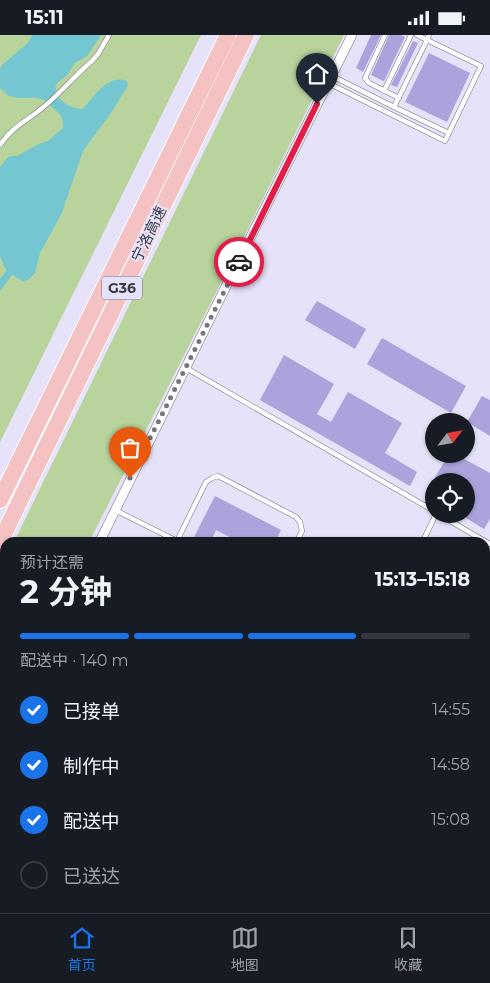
<!DOCTYPE html>
<html lang="zh">
<meta charset="utf-8">
<style>
body{margin:0;font-family:Montserrat,"Noto Sans SC",sans-serif;background:#20242c;color:#f1f3f6;height:100vh;display:flex;flex-direction:column;font-size:19px;white-space:nowrap}
*{box-sizing:border-box;margin:0}
p{font-size:16px;color:#9ea1a6}
.icon{flex:none;width:28px;height:28px;fill:none;stroke:currentColor;stroke-width:2;stroke-linecap:round;stroke-linejoin:round}
.map{position:relative;flex:1;overflow:hidden}
.sheet{position:absolute;left:0px;top:502px;width:490px;height:376px;display:flex;flex-direction:column;background:#171b24;border-radius:15px 15px 0 0;box-shadow:0 1px 4px #0004}
.sheet>*{flex:none}
.needle{width:32px;rotate:59deg}
.tools{position:absolute;left:425px;top:378px;display:grid;gap:10px}
.tools a{display:grid;place-items:center;width:50px;height:50px;border-radius:50%;background:#171b24;box-shadow:0 1px 4px #0004;font-size:25px}
.pin{position:absolute;display:grid;place-items:center;width:42px;height:42px;color:#fff;margin:-51px -21px;border-radius:50% 50% 50% 0;rotate:-45deg;box-shadow:0 0 5px #0007}
.pin .icon{rotate:45deg}
.courier{position:absolute;display:grid;place-items:center;width:50px;height:50px;margin:-25px;border:4px solid #e11d48;border-radius:50%;background:#fff;color:#222;box-shadow:0 1px 6px #0007}
.headline em{font-style:normal;font-weight:700}
.headline div{display:flex;flex-direction:column-reverse}
.headline{display:flex;align-items:center;justify-content:space-between;height:85px;padding:0 20px}
h1{font-size:32px;font-weight:700;line-height:38px}
.bar{display:grid;grid-template-columns:repeat(4,1fr);gap:8px 5px;align-content:center;height:60px;padding:0 20px}
.bar i{height:6px;border-radius:4px;background:#363941}
.bar .active{background:#1a73e8}
.bar p{grid-column:span 4}
ol{padding:0 20px;list-style:none}
li{display:flex;align-items:center;gap:15px;height:55px}
li p{margin-inline-start:auto}
li .icon{padding:5px;border-radius:50%;background:#1a73e8;color:#fff;stroke-width:4}
li:last-child{color:#9ea1a6}
li i{width:28px;height:28px;border:2px solid #363941;border-radius:50%}
.status{display:flex;justify-content:space-between;align-items:center;height:35px;padding:0 25px;background:#171b24;direction:ltr}
.status svg{height:14px;fill:currentColor}
.tabs{display:flex;justify-content:space-around;align-items:center;height:70px;border-top:1px solid #363941;background:#171b24;font-size:14px;color:#9ea1a6}
.tabs a{display:grid;justify-items:center;gap:2px}
.tabs .active{color:#1a73e8}
.map>svg:first-child{display:block}
</style>
<div class="status"><b>15:11</b><svg viewBox="0 0 49 12"><path d="M0 12V9h3v3zM5 12V6h3v6zM10 12V3h3v9zM15 12V0h3v12zM26 1h20v11H26zM47 4h2v5h-2z"/></svg></div>
<div class="map">
<svg width="490" height="878" viewBox="0 0 490 878">
<rect width="100%" height="100%" fill="#e6e2fa"/>
<path fill="#b9d39c" d="M0,0h201l-201,407z
M261,0h83l-113,228 -142,279h-75z
M5,526v214l-5,15v-218z
M490,646v118l-5,-3v-105z
M485,772l5,2v104h-130l-3,-4h128z"/>
<path fill="#74c6d1" d="M32,0h69l-14,21 -12,7 -8,12 -11,9c-3,15 13,25 27,25 10,-12 26,-36 44,-28l1,4 -15,25 -30,41 -22,64 -21,38 -5,20 -7,7 -5,1 -11,-6 -12,16v-12l7,-9 -3,-3 -4,-12v-88l8,-10 4,-1h5l22,-12 9,-3 15,-13c0,-10 -2,-14 -10,-20 -3,-3 -6,-6 -9,-8 -15,-7 -32,6 -44,-13v-17l2,-5 26,-22z"/>
<g fill="none" stroke-linecap="round" stroke-linejoin="round">
<path stroke="#74c6d1" stroke-width="15" d="M0,655l5,-25"/>
</g>
<path fill="#ada3dc" d="M371,0h10l-18,37 -7,-4z
M389,0h12l4,2 -21,44h-1l-12,-6z
M413,6l5,2 -21,44 -6,-2z
M429,18l41,20 -23,49 -42,-20z
M317,266l49,28 -11,20 -50,-29z
M382,303l84,48 -15,27 -84,-49z
M284,320l50,29 -17,30 14,8 17,-30 54,31 -17,30 32,19 -7,14 -150,-86z
M482,361l8,4v36l-23,-14z
M449,419h6l35,19v46l-6,10 -18,-11v-37h-32v18l-9,-5z
M215,461l66,34 -6,13h-34l-25,-13 -6,13h-19z"/>
<g fill="none" stroke-linecap="round" stroke-linejoin="round">
<g stroke="#747085" stroke-width="5.5">
<path id="service" d="M385,0l-20,43 4,5 30,15
M417,0l10,5 2,-5
M328,48l117,58 36,-75 -54,-26 -33,67 -62,-31
M384,56l27,-56
M394,72l55,26
M0,110c12,-18 25,-23 41,-36 18,-14 33,-33 51,-48l6,-7 11,-19
M186,333l248,143
M115,475l62,31 -1,1
M438,479l52,30
M177,506l29,-59 6,-4 6,-2 78,41 4,5 2,9 -6,12
M422,508l14,-29
M485,768l5,2
M349,874l4,4"/>
</g>
<g stroke="#747085" stroke-width="10">
<path id="minor" d="M99,508c83,-170 168,-339 253,-508
M0,785l5,-15"/>
</g>
<g stroke="#fff" stroke-width="18">
<path id="motorway" d="M0,465l228,-465
M0,507l246,-507"/>
</g>
<use href="#service" stroke="#fff" stroke-width="4.5"/>
<use href="#minor" stroke="#fff" stroke-width="9"/>
<use href="#motorway" stroke="#f5c2c3" stroke-width="16"/>
</g>
<g fill="none" stroke-linecap="round" stroke-linejoin="round">
<path stroke="#787583" stroke-width="5" stroke-dasharray="0 9" d="M130,443l109,-216"/>
<path stroke="#e11d48" stroke-width="6" d="M239,227l78,-158"/>
</g>
<g text-anchor="middle" stroke-width="4" stroke-linejoin="round" paint-order="stroke">
<rect fill="#e6e2fa" stroke="#6f6c7a" stroke-width="1" x="102" y="241.5" width="40" height="23" rx="4"/>
<g font-size="14" font-weight="bold" fill="#3c3a43">
<text x="122" y="258">G36</text>
</g>
<g font-size="15" fill="#3c3a43" stroke="#e6e2fa">
<text transform="translate(149 199) rotate(-64)" y="5">宁洛高速</text>
</g>
</g>
</svg>
<div class="tools">
<a><svg class="needle" viewBox="-14 -14 28 28"><path d="M0-13l5 13h-10z" fill="#e53935"/><path d="M0 13l5-13h-10z" fill="#9ea1a6"/></svg></a>
<a><svg class="icon" aria-label="locate" viewBox="0 0 24 24"><circle cx="12" cy="12" r="6"/><path d="M12 2v4M12 18v4M2 12h4M18 12h4"/></svg></a>
</div>
<div class="pin" style="left:130px;top:443px;background:#ea580c"><svg class="icon" aria-label="bag" viewBox="0 0 24 24"><path d="M5 8h14l-1 12H6zM9 8a3 3 0 0 1 6 0"/></svg></div>
<div class="pin" style="left:317px;top:69px;background:#1f2937"><svg class="icon" aria-label="home" viewBox="0 0 24 24"><path d="M3 11l9-7 9 7M6 9v11h12V9"/></svg></div>
<div class="courier" style="left:239px;top:227px"><svg class="icon" aria-label="car" viewBox="0 0 24 24"><path d="M5 17H2v-5l4-1 3-4h7l3 4 3 1v5h-3M9 17h6M6 11h13"/><circle cx="7" cy="17" r="2"/><circle cx="17" cy="17" r="2"/></svg></div>
<section class="sheet">
<div class="headline"><div><h1>2 分钟</h1><p>预计还需</p></div><em>15:13–15:18</em></div>
<div class="bar"><i class="active"></i><i class="active"></i><i class="active"></i><i></i><p>配送中 · 140 m</p></div>
<ol>
<li><svg class="icon" aria-label="check" viewBox="0 0 24 24"><path d="M5 12l5 5 9-10"/></svg>已接单<p>14:55</p></li>
<li><svg class="icon" aria-label="check" viewBox="0 0 24 24"><path d="M5 12l5 5 9-10"/></svg>制作中<p>14:58</p></li>
<li><svg class="icon" aria-label="check" viewBox="0 0 24 24"><path d="M5 12l5 5 9-10"/></svg>配送中<p>15:08</p></li>
<li><i></i>已送达</li>
</ol>
</section>
</div>
<nav class="tabs">
<a class="active"><svg class="icon" aria-label="home" viewBox="0 0 24 24"><path d="M3 11l9-7 9 7M6 9v11h12V9"/></svg>首页</a>
<a><svg class="icon" aria-label="map" viewBox="0 0 24 24"><path d="M3 6l6-2 6 2 6-2v14l-6 2-6-2-6 2zM9 4v14M15 6v14"/></svg>地图</a>
<a><svg class="icon" aria-label="saved" viewBox="0 0 24 24"><path d="M7 4h10v16l-5-4-5 4z"/></svg>收藏</a>
</nav>
